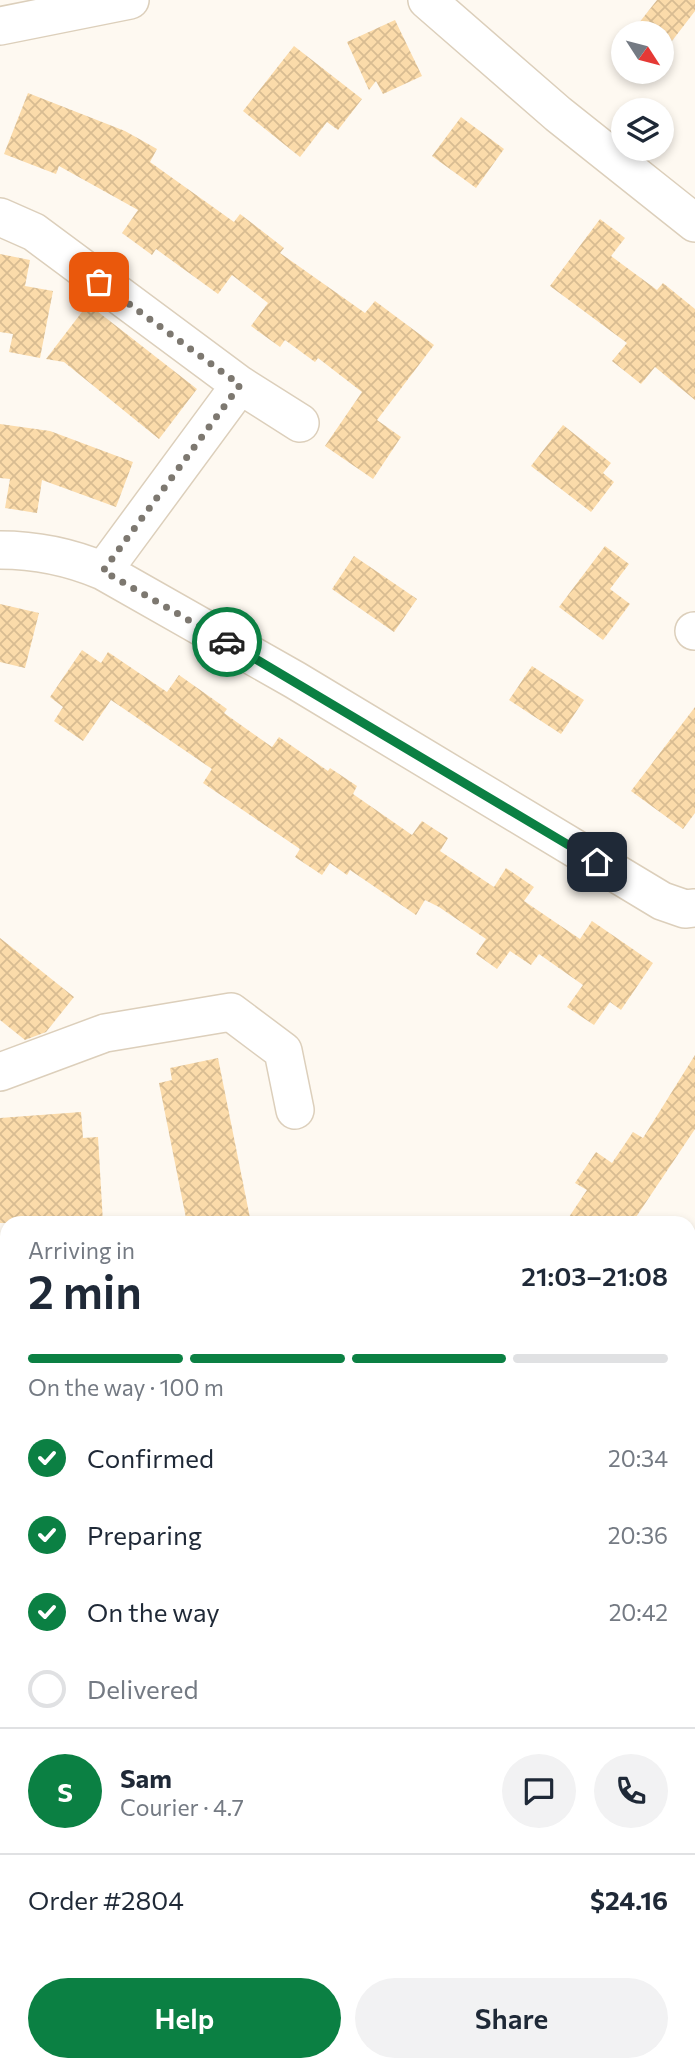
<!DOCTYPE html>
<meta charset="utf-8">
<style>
body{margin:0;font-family:Commissioner,sans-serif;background:#f2f2f3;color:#1f2937;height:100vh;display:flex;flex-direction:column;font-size:26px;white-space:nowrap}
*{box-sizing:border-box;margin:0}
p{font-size:23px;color:#747a83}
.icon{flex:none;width:38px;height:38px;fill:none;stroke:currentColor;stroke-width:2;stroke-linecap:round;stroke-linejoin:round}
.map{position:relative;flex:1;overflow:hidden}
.sheet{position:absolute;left:0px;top:1216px;width:696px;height:856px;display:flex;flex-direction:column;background:#fff;border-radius:21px 21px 0 0;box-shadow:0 4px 10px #0003}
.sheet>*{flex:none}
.needle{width:46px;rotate:126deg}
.fabs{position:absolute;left:611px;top:21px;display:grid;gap:14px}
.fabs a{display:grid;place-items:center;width:63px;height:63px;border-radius:50%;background:#fff;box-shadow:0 4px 10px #0003;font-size:35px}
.pin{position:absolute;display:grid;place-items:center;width:60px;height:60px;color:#fff;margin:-30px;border-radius:14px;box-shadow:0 4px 10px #0006}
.courier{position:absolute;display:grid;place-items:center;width:70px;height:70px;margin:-35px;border:5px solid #0b8043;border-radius:50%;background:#fff;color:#222;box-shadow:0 2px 9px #0007}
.head em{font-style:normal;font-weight:600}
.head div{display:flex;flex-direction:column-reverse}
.head{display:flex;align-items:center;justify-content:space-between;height:119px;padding:0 28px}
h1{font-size:46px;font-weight:600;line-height:52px}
.bar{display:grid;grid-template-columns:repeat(4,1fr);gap:10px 7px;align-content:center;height:84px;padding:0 28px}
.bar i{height:9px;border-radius:5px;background:#e0e1e3}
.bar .on{background:#0b8043}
.bar p{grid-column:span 4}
.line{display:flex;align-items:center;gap:18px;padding:0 28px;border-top:2px solid #e0e1e3}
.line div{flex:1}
.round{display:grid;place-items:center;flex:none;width:74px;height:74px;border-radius:37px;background:#f2f2f3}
ol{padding:0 28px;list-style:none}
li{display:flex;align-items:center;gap:21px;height:77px}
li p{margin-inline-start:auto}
li .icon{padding:7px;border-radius:50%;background:#0b8043;color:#fff;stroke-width:4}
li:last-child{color:#747a83}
li i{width:38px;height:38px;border:4px solid #e0e1e3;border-radius:50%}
.primary-button{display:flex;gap:14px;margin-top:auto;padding:14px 28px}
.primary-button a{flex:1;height:80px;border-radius:42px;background:#0b8043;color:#fff;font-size:28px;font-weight:600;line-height:80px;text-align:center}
.primary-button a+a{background:#f2f2f3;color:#1f2937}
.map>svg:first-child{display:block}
</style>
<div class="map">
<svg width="695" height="2071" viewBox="0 0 695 2071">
<defs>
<pattern id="building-cross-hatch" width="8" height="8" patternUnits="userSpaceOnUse" patternTransform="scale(1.75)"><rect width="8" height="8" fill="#fbdbaa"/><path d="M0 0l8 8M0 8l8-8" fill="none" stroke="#d8bc92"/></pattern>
</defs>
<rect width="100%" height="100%" fill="#fef9f1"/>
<path fill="url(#building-cross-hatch)" d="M657,0h38v11l-33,43v-21h-31z
M395,20l27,56 -39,18 -7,-13 -7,9 -22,-48z
M294,46l68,53 -24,31 -11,-8 -27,35 -57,-46z
M28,93l97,38 32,18 -7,13 84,60 6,-8 44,34 -4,5 85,60 10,-12 59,44 -57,75 24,17 -28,42 -48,-33 37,-54 -44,-34 -3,4 -30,-22 -5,7 -29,-21 17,-23 -36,-28 -14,19 -62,-45 -4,6 -30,-22 16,-23 -79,-44 -3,8 -52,-20z
M461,117l43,32 -28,39 -44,-32z
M600,219l25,19 -14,18 46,34 6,-7 32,26v91l-40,-33 -14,17 -29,-23 15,-18 -77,-57z
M0,254l30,6 -5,26 28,5 -13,67 -31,-6 4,-18 -13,-2z
M88,304l109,85 -38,50 -95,-77 -18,-3z
M0,424l50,7 83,31 -17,45 -74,-27 -5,33 -32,-5 5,-29 -10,-1z
M563,425l48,38 -8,10 11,9 -23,30 -60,-46z
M605,546l24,18 -19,25 20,15 -27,36 -44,-33z
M354,556l63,43 -23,33 -62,-43z
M0,604l39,9 -14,55 -25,-6z
M82,650l19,13 7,-11 59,40 12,-17 48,34 -3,4 48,34 7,-10 49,34 2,-3 27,18 -4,8 59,41 10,-14 26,17 -8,13 54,36 12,-19 28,19 -10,14 56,38 12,-18 61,42 -32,47 -11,-8 -16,23 -27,-18 16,-22 -44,-31 -8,11 -21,-14 -13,18 -21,-15 10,-15 -47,-32 -14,-7 -9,15 -66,-45 -3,5 -17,-12 -8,12 -27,-18 5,-8 -97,-66 9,-14 -101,-69 -28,41 -29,-20 9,-14 -13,-10z
M532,666l52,34 -23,34 -52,-34z
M695,707v106l-12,16 -52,-38z
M0,938l74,59 -28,35 -21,8 -25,-20z
M695,1055v74l-63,94h-67l22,-33 -12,-7 21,-31 16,11 21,-31 10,6z
M218,1058l33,165h-64l-28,-140 13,-3 -2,-12z
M81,1112l2,26 15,-1 5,86h-103v-105z"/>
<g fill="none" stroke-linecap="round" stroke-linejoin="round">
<g stroke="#dccfbb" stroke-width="40">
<path id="minor" d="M427,0l131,114 137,109
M0,26l130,-26
M0,217l34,15 206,153 60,38
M0,550c37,0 70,7 103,21l192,109 367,221 23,8 10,-1
M103,571l137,-186
M694,631h1
M0,1072l105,-39 126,-21 52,39 12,59
M690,1282l5,-8
M603,2065l7,6
M206,2071l4,-6"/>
</g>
<use href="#minor" stroke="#fff" stroke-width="37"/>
</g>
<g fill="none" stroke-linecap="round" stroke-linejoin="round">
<path stroke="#7d7870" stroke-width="7" stroke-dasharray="0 12.6" d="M99,282l141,103 -137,186 124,71"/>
<path stroke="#0b8043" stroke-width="9" d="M227,642l370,220"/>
</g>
</svg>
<div class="fabs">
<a><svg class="needle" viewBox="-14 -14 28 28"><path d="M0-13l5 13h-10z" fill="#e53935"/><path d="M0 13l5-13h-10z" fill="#747a83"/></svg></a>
<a><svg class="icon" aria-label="layers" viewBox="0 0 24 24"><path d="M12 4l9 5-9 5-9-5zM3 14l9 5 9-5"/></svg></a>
</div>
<div class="pin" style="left:99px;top:282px;background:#ea580c"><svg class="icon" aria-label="bag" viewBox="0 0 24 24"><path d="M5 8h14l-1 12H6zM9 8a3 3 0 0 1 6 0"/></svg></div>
<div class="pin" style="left:597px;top:862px;background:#1f2937"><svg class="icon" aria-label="home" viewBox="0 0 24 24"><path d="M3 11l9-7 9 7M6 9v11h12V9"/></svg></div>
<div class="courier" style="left:227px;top:642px"><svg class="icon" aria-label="car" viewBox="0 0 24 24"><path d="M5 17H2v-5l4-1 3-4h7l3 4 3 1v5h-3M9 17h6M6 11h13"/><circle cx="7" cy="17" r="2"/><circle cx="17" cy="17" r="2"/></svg></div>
<section class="sheet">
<div class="head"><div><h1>2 min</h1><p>Arriving in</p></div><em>21:03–21:08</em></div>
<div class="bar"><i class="on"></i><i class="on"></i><i class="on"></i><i></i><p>On the way · 100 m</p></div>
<ol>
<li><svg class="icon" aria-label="check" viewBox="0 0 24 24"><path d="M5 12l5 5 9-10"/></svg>Confirmed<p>20:34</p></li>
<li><svg class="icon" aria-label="check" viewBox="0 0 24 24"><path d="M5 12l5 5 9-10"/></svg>Preparing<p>20:36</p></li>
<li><svg class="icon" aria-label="check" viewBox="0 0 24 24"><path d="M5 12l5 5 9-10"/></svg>On the way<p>20:42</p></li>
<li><i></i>Delivered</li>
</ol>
<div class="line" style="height:126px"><b class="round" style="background:#0b8043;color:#fff">S</b><div><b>Sam</b><p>Courier · 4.7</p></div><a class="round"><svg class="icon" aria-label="chat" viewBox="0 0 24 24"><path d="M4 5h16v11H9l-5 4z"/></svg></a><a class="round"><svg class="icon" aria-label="phone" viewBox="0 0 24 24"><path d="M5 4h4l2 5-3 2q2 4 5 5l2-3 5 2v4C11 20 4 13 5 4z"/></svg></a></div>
<div class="line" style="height:91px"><div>Order #2804</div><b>$24.16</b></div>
<div class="primary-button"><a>Help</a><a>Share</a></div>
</section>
</div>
